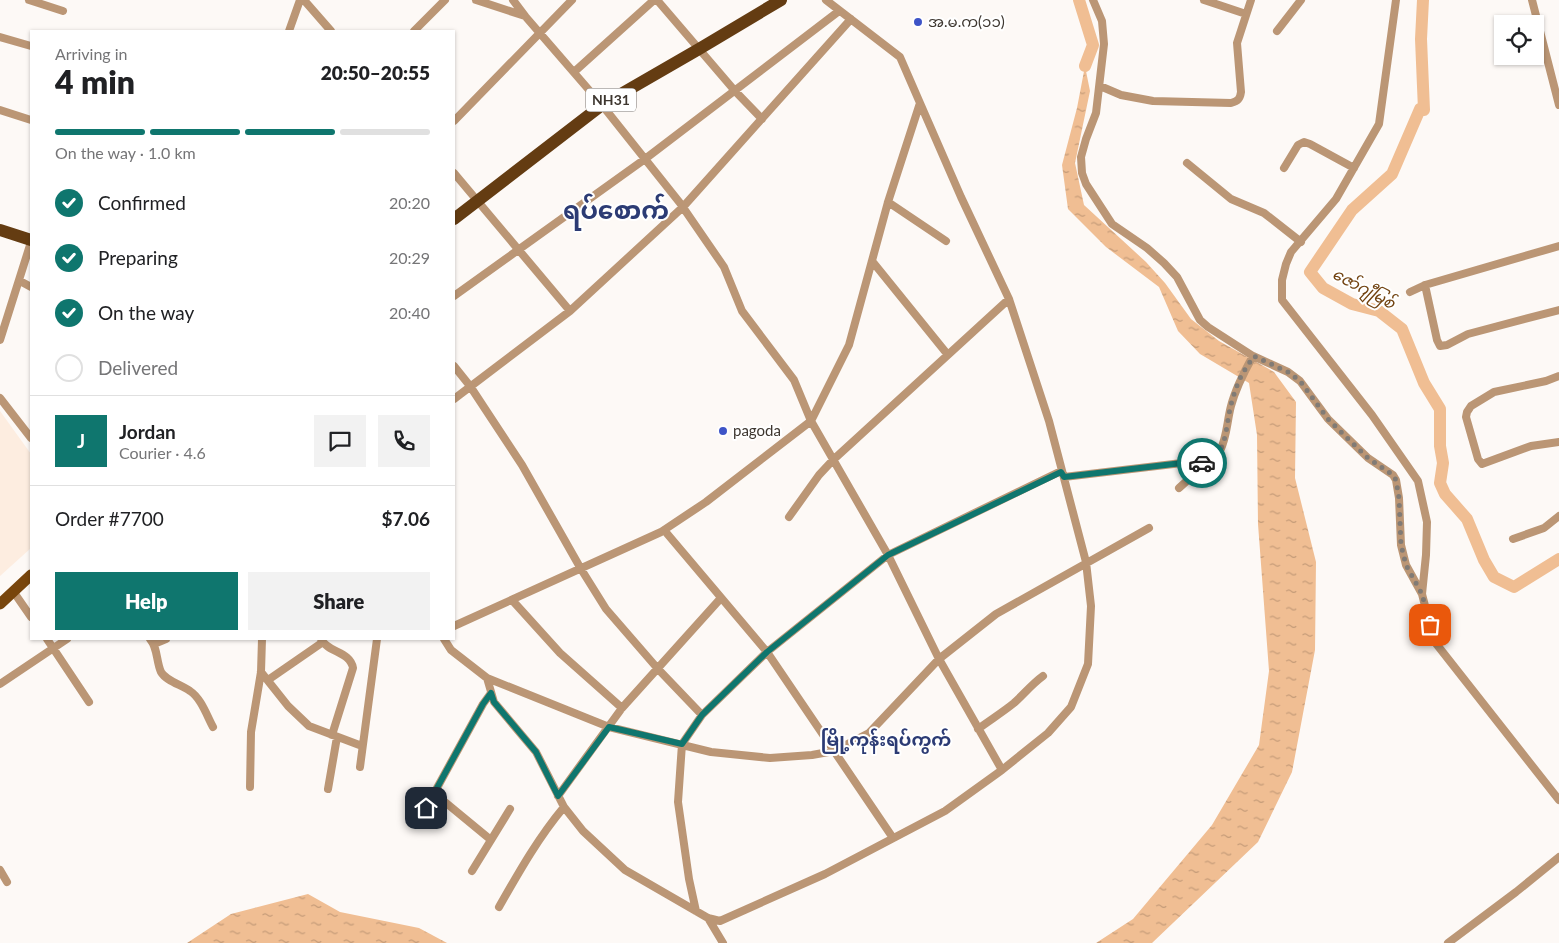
<!DOCTYPE html>
<meta charset="utf-8">
<style>
body{margin:0;font-family:Lato,"Noto Sans Myanmar",sans-serif;background:#f2f2f2;color:#202124;height:100vh;display:flex;flex-direction:column;font-size:19px;white-space:nowrap}
*{box-sizing:border-box;margin:0}
p{font-size:16px;color:#757577}
.icon{flex:none;width:28px;height:28px;fill:none;stroke:currentColor;stroke-width:2;stroke-linecap:round;stroke-linejoin:round}
.map{position:relative;flex:1;overflow:hidden}
.side{position:absolute;left:30px;top:30px;width:425px;height:610px;display:flex;flex-direction:column;background:#fff;border-radius:0px;box-shadow:0 1px 4px #0004}
.side>*{flex:none}
.tools{position:absolute;left:1494px;top:15px;display:grid;gap:10px}
.tools a{display:grid;place-items:center;width:50px;height:50px;border-radius:0px;background:#fff;box-shadow:0 1px 4px #0004;font-size:25px}
.pin{position:absolute;display:grid;place-items:center;width:42px;height:42px;color:#fff;margin:-21px;border-radius:10px;box-shadow:0 2px 8px #0006}
.courier{position:absolute;display:grid;place-items:center;width:50px;height:50px;margin:-25px;border:4px solid #0f766e;border-radius:50%;background:#fff;color:#222;box-shadow:0 1px 6px #0007}
.overview em{font-style:normal;font-weight:800}
.overview div{display:flex;flex-direction:column-reverse}
.overview{display:flex;align-items:center;justify-content:space-between;height:85px;padding:0 25px}
h1{font-size:32px;font-weight:800;line-height:38px}
.bar{display:grid;grid-template-columns:repeat(4,1fr);gap:8px 5px;align-content:center;height:60px;padding:0 25px}
.bar i{height:6px;border-radius:4px;background:#e0e0e0}
.bar .active{background:#0f766e}
.bar p{grid-column:span 4}
.line{display:flex;align-items:center;gap:12px;padding:0 25px;border-top:1px solid #e0e0e0}
.line div{flex:1}
.round{display:grid;place-items:center;flex:none;width:52px;height:52px;border-radius:0px;background:#f2f2f2}
ol{padding:0 25px;list-style:none}
li{display:flex;align-items:center;gap:15px;height:55px}
li p{margin-inline-start:auto}
li .icon{padding:5px;border-radius:50%;background:#0f766e;color:#fff;stroke-width:4}
li:last-child{color:#757577}
li i{width:28px;height:28px;border:2px solid #e0e0e0;border-radius:50%}
.action{display:flex;gap:10px;margin-top:auto;padding:10px 25px}
.action a{flex:1;height:58px;border-radius:0px;background:#0f766e;color:#fff;font-size:20px;font-weight:800;line-height:58px;text-align:center}
.action a+a{background:#f2f2f2;color:#202124}
.map>svg:first-child{display:block}
</style>
<div class="map">
<svg width="1559" height="943" viewBox="0 0 1559 943">
<defs>
<pattern id="water-ripples" width="26" height="14" patternUnits="userSpaceOnUse" patternTransform="scale(1.25)"><rect width="26" height="14" fill="#f0be93"/><path d="M2 4q2-2 4 0t4 0M15 11q2-2 4 0t4 0" fill="none" stroke="#c49b78"/></pattern>
</defs>
<rect width="100%" height="100%" fill="#fdf9f6"/>
<path fill="#fdede0" d="M0,411l31,43v94l-31,28z"/>
<path fill="url(#water-ripples)" d="M1085,66l5,25 -15,72 9,42 62,57 19,21 26,36 28,22 55,31 22,30 -1,76 21,84 -1,88 -23,122 -34,70 -106,101h-56l37,-24 79,-94 47,-80 10,-74 -11,-147 -1,-89 -8,-52 -49,-29 -22,-23 -19,-44 -53,-40 -38,-38 -6,-44 15,-57z
M308,894l32,18 79,16 28,15h-260l44,-29z"/>
<g fill="none" stroke-linecap="round" stroke-linejoin="round">
<path stroke="#f0be93" stroke-width="12" d="M1079,0l14,45 -8,21
M1423,0l-2,39 3,71 -4,-1 -28,65 -40,36 -42,62 13,16 29,16 27,7 23,18 22,54 16,26v37l3,17 -3,20 5,11 22,25 17,41 10,17 20,10 45,-28"/>
<path stroke="#bb9675" stroke-width="8" d="M29,0l34,11
M304,0l27,31
M476,0l49,16 77,89 78,98 44,64 18,44 52,69 17,41 77,134 51,104 63,111
M513,0l12,16
M657,0l78,91 27,28
M1093,0l9,21 2,23 -8,69 -10,26 -5,18 1,16 4,11 26,40 35,24 17,15 13,14 23,43 8,7 45,29 35,16 12,9 28,38 40,39 25,17 3,5 3,18 2,47 5,20 16,29
M1204,0l42,14
M1396,0l-17,124 -43,75 -45,53 -5,12 -4,16v20l90,115 46,66 9,41 -1,33 -4,39 12,47 125,159
M1532,0l27,105
M289,31l11,-31
M414,31l31,-31
M1277,31l24,-31
M0,37l31,9
M574,72l80,-72
M1100,86l21,9 32,6 78,2c7,-2 9,-4 10,-11l-4,-49 14,-43
M0,110l31,10
M454,121l118,-121
M1187,163l44,36 33,14 37,29
M1284,168l14,-23 6,-3 6,2 44,24
M454,173l116,138
M888,202l58,39
M872,261l76,94
M20,281l11,6
M1425,285l12,55 3,6 7,-1 21,-11 91,-24
M1410,292l15,-7 134,-39
M454,296l191,-137 194,-148
M0,340l31,-98
M454,366l16,20 52,79 59,104 25,40 52,60 44,46
M1559,376l-13,5 -52,11 -23,14 -4,6 -1,5 12,42 4,5 49,-18 28,-4
M0,398l31,40
M454,399l116,-88 113,-104 168,-188
M1064,477l118,-14h25
M1179,488l41,-37c7,-14 7,-30 11,-45 5,-19 13,-34 22,-50
M789,517l30,-42 14,-15 176,-161
M664,530l103,122 126,186
M1513,539l31,-11 15,-12
M13,591l18,26
M512,600l48,53 62,55
M454,626l207,-94 45,-30 105,-81 38,-76 39,-143 32,-99 -20,-46 -74,-57
M47,639l42,63
M150,639c8,9 6,22 11,33 5,9 21,13 29,19 11,7 17,25 23,36
M321,639c7,14 29,12 32,29l-21,67
M444,639l7,11 36,28 122,49 102,25 59,6 42,-3 22,-4 35,-18 70,-74 57,-45 153,-86
M154,644l12,-5
M261,672l27,34 21,20 53,20
M487,678l7,24 42,50 28,55 19,24 42,39 83,48 12,3 105,-47 120,-63 57,-41 46,-37 23,-26 17,-43 3,-58 -5,-44 -37,-141 -40,-122 -48,-102 -41,-94
M268,680l55,-38
M0,684l67,-45
M978,729c12,-9 25,-17 36,-26 10,-9 18,-19 29,-27
M360,767l17,-128
M250,787l1,-55 10,-60 1,-33
M328,789l9,-52
M434,793l57,47
M558,796l64,-88 99,-110
M426,808l57,-104 8,-11
M0,870l7,12
M472,871l38,-62
M499,907c20,-35 39,-69 65,-100
M696,911l-7,-32 -11,-77 4,-58 20,-29 65,-63 121,-97 173,-84
M708,918l15,25
M1448,943l68,-51 43,-35"/>
<path stroke="#78450c" stroke-width="11" d="M0,604l31,-29"/>
<path stroke="#643c12" stroke-width="12" d="M454,219l148,-114 97,-56 82,-49
M0,230l31,10"/>
</g>
<g fill="none" stroke-linecap="round" stroke-linejoin="round">
<path stroke="#817b75" stroke-width="5" stroke-dasharray="0 9" d="M1202,463c24,-1 24,-37 28,-54 2,-9 5,-18 8,-26 4,-10 10,-18 16,-27l34,16 12,9 28,38 10,10 30,29 25,17 3,5 3,18 2,47 5,20 16,29 8,31"/>
<path stroke="#0f766e" stroke-width="6" d="M426,808l57,-104 8,-11 3,9 42,50 22,44 51,-69 73,17 20,-29 65,-63 121,-97 173,-83 3,5 118,-14h20"/>
</g>
<g fill="#3e54c7" stroke="#fff" stroke-width="2">
<circle cx="918" cy="22" r="5"/>
<circle cx="723" cy="431" r="5"/>
</g>
<g text-anchor="middle" stroke-width="4" stroke-linejoin="round" paint-order="stroke">
<rect fill="#fff" stroke="#78736e" stroke-width="1" x="586" y="88.5" width="50" height="23" rx="4"/>
<g font-size="14" font-weight="bold" fill="#3e3730">
<text x="611" y="105">NH31</text>
</g>
<g font-size="15" fill="#3e3730" stroke="#fff" text-anchor="start">
<text x="928" y="27">အ.မ.က(၁၁)</text>
<text x="733" y="436">pagoda</text>
</g>
<g font-size="16" font-style="italic" fill="#724311" stroke="#fff">
<text transform="translate(1364 288) rotate(28)" y="6">ဇော်ဂျီမြစ်</text>
</g>
<g font-size="18" font-weight="bold" fill="#2c3b74" stroke="#fff">
<text x="886" y="746">မြို့ကုန်းရပ်ကွက်</text>
</g>
<g font-size="25" font-weight="bold" fill="#2c3b74" stroke="#fff">
<text x="616" y="219">ရပ်စောက်</text>
</g>
</g>
</svg>
<div class="tools">
<a><svg class="icon" aria-label="locate" viewBox="0 0 24 24"><circle cx="12" cy="12" r="6"/><path d="M12 2v4M12 18v4M2 12h4M18 12h4"/></svg></a>
</div>
<div class="pin" style="left:1430px;top:625px;background:#ea580c"><svg class="icon" aria-label="bag" viewBox="0 0 24 24"><path d="M5 8h14l-1 12H6zM9 8a3 3 0 0 1 6 0"/></svg></div>
<div class="pin" style="left:426px;top:808px;background:#1f2937"><svg class="icon" aria-label="home" viewBox="0 0 24 24"><path d="M3 11l9-7 9 7M6 9v11h12V9"/></svg></div>
<div class="courier" style="left:1202px;top:463px"><svg class="icon" aria-label="car" viewBox="0 0 24 24"><path d="M5 17H2v-5l4-1 3-4h7l3 4 3 1v5h-3M9 17h6M6 11h13"/><circle cx="7" cy="17" r="2"/><circle cx="17" cy="17" r="2"/></svg></div>
<section class="side">
<div class="overview"><div><h1>4 min</h1><p>Arriving in</p></div><em>20:50–20:55</em></div>
<div class="bar"><i class="active"></i><i class="active"></i><i class="active"></i><i></i><p>On the way · 1.0 km</p></div>
<ol>
<li><svg class="icon" aria-label="check" viewBox="0 0 24 24"><path d="M5 12l5 5 9-10"/></svg>Confirmed<p>20:20</p></li>
<li><svg class="icon" aria-label="check" viewBox="0 0 24 24"><path d="M5 12l5 5 9-10"/></svg>Preparing<p>20:29</p></li>
<li><svg class="icon" aria-label="check" viewBox="0 0 24 24"><path d="M5 12l5 5 9-10"/></svg>On the way<p>20:40</p></li>
<li><i></i>Delivered</li>
</ol>
<div class="line" style="height:90px"><b class="round" style="background:#0f766e;color:#fff">J</b><div><b>Jordan</b><p>Courier · 4.6</p></div><a class="round"><svg class="icon" aria-label="chat" viewBox="0 0 24 24"><path d="M4 5h16v11H9l-5 4z"/></svg></a><a class="round"><svg class="icon" aria-label="phone" viewBox="0 0 24 24"><path d="M5 4h4l2 5-3 2q2 4 5 5l2-3 5 2v4C11 20 4 13 5 4z"/></svg></a></div>
<div class="line" style="height:65px"><div>Order #7700</div><b>$7.06</b></div>
<div class="action"><a>Help</a><a>Share</a></div>
</section>
</div>
